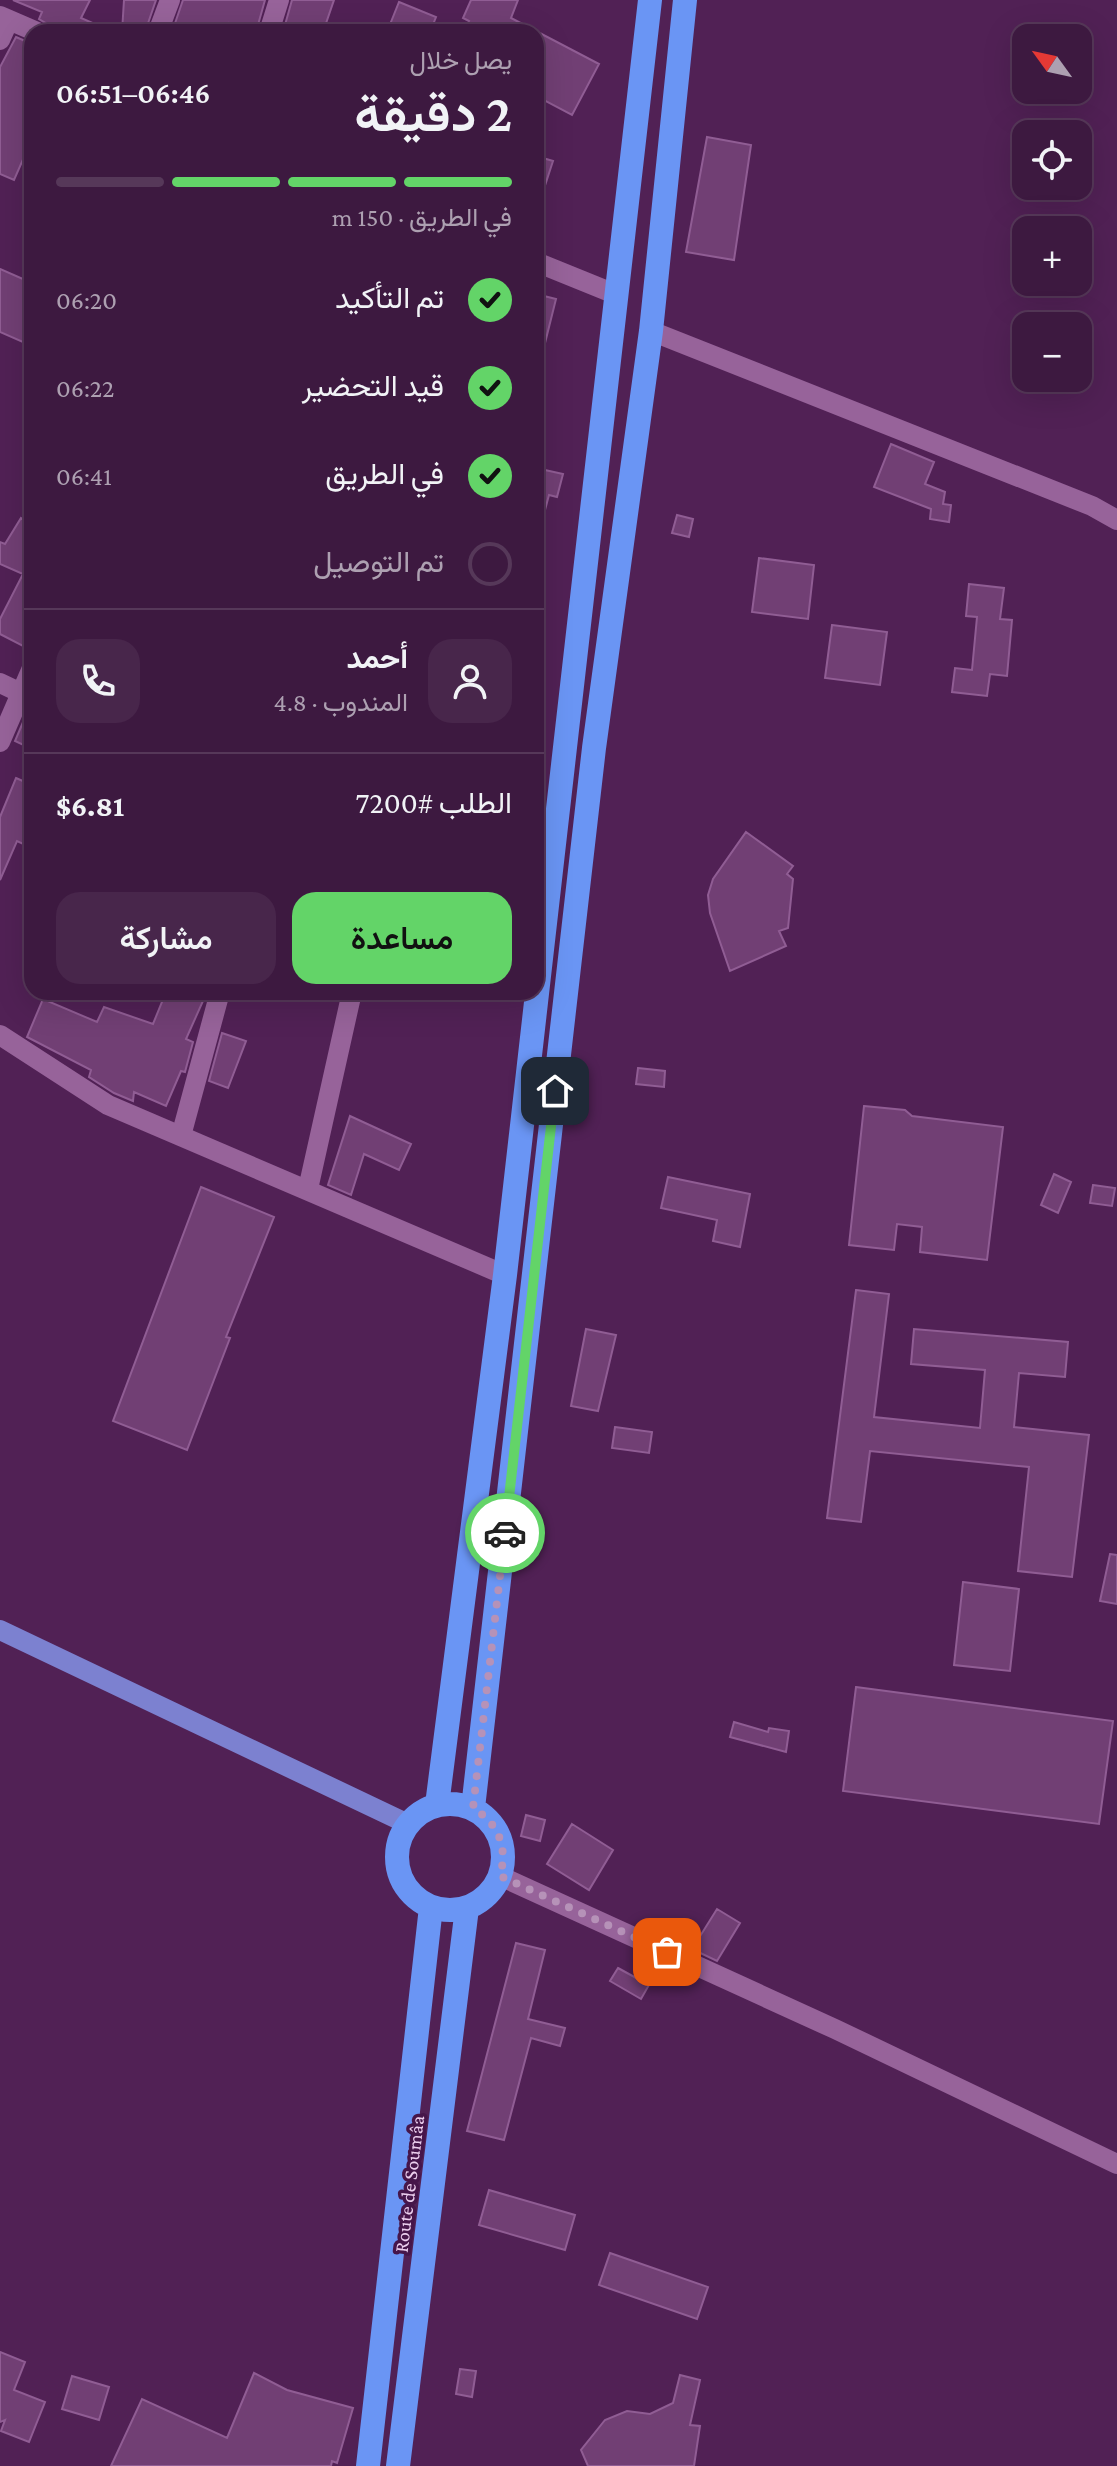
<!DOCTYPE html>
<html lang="ar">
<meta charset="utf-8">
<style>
body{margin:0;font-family:"Crimson Pro",Vazirmatn,serif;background:#48264b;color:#f1f3f6;direction:rtl;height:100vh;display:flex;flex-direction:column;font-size:30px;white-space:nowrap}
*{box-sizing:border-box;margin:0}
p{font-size:26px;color:#ada0b1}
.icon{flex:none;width:44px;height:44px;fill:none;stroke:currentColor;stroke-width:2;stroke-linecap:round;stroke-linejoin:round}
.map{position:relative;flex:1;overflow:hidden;direction:ltr}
.panel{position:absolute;left:24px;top:24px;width:520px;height:976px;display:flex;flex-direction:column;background:#3d1940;border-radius:24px;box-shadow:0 8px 32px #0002,0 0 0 2px #563859;direction:rtl}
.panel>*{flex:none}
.needle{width:52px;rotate:303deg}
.controls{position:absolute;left:1012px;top:24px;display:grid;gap:16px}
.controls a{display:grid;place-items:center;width:80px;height:80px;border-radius:16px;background:#3d1940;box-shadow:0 8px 32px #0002,0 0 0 2px #563859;font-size:40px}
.pin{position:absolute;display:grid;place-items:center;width:68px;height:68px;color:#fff;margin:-34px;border-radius:16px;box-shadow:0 4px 12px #0006}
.courier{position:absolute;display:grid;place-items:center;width:80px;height:80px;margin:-40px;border:6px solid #63d468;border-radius:50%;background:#fff;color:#222;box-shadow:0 2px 10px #0007}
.headline em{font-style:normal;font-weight:600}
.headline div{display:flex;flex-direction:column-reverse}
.headline{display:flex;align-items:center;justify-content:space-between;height:136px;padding:0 32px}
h1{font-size:52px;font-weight:600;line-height:60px}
.bar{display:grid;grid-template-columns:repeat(4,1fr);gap:12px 8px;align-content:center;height:96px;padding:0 32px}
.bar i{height:10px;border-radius:6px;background:#563859}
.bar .current{background:#63d468}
.bar p{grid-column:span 4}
.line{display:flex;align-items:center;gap:20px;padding:0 32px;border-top:2px solid #563859}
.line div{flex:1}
.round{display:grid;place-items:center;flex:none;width:84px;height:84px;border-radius:24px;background:#48264b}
ol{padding:0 32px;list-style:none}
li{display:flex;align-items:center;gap:24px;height:88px}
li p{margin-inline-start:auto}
li .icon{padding:8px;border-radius:50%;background:#63d468;color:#111;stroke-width:4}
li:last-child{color:#ada0b1}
li i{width:44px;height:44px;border:4px solid #563859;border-radius:50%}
.cta{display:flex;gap:16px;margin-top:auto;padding:16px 32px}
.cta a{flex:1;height:92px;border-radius:24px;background:#63d468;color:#111;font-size:32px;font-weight:600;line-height:92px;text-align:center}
.cta a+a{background:#48264b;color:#f1f3f6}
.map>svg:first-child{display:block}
</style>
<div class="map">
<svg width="1117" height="2466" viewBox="0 0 1117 2466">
<rect width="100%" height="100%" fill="#512155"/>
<path fill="#713f74" stroke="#905d94" stroke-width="2" d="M13,0h77l-9,18 32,14h-63l-3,-8 -8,-5 3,-7z
M124,0h32l-11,32h-23z
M183,0h82l-9,32 -27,-9 -4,9h-53z
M292,0h42l-11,32h-40z
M471,0h47l-7,18 88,46 -27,51 -36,-19v-64h-73l6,-11 -6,-3z
M399,2l37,15 -6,15h-43z
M16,37l16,7v95l-18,41 -14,-6v-107z
M707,137l44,8 -17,115 -48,-8z
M536,156l17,5 -14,43 -3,-1z
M0,269l32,14v63l-32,-14z
M536,294l20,5 -14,56 -6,-1z
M891,444l43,18 -9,22 20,8 -2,12 8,1 -2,17 -19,-3 1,-10 -57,-22z
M536,468l27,6 -6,23 -8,-2 -8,30 -5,-1z
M677,515l16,4 -4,18 -17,-4z
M21,518l11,7v104l-9,17 -23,-12v-15l23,-45 -23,-10v-22l5,2z
M759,558l55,7 -6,54 -56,-7z
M969,584l35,4 -4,31 12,1 -5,56 -17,-2 -3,22 -35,-4 3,-24 17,2 5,-53 -11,-1z
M832,625l55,7 -7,53 -55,-7z
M32,701v48l-17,-8z
M16,778l16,7v63l-15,-7 -17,39v-63z
M746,832l47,34 -6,8 6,5 -5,49 -9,3 7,15 -56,25 -20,-58 -2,-18 5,-16z
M166,992h41l-21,47 7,3 -8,30 -4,-1 -15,35 -32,-14 -1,9 -19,-8 -25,-16 2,-7 -64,-33 16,-38 54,23 7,-15 49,17z
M222,1033l24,8 -18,47 -19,-7z
M638,1068l27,3 -1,16 -28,-3z
M864,1106l41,4 7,6 91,11 -16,133 -67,-8 2,-25 -25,-3 -3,26 -45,-5z
M350,1116l61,28 -12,26 -35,-16 -13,41 -23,-10z
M1054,1174l17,8 -13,31 -17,-8z
M668,1177l82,17 -10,53 -27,-6 4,-21 -56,-12z
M1093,1185l22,3 -3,18 -22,-3z
M201,1187l73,30 -48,120 4,1 -43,112 -74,-29z
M856,1290l33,4 -15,123 106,11 5,-58 -74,-6 3,-35 154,13 -3,35 -46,-4 -5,54 75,8 -17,142 -54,-6 11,-104 -159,-16 -9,71 -34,-4z
M586,1329l30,6 -18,76 -27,-5z
M615,1427l37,5 -3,21 -37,-5z
M1110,1554l7,1v49l-17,-3z
M963,1582l56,7 -9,82 -56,-6z
M856,1687l257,34 -14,103 -256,-33z
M734,1722l34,10 1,-4 20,3 -3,21 -56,-15z
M526,1815l19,5 -5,21 -19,-5z
M572,1824l41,26 -24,40 -42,-26z
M717,1909l23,14 -23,38 -25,-12z
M516,1943l29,7 -17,69 37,9 -5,18 -29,-8 -27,102 -37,-9z
M618,1968l31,17 -8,14 -31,-18z
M489,2190l86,25 -10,35 -86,-25z
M610,2253l98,34 -11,32 -98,-34z
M0,2352l25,10 -11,28 31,12 -16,40 -28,-11 4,-11 -5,2z
M460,2369l16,2 -4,26 -16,-3z
M254,2373l33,17 66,18 -16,55 -5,-2 -1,5h-220l31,-67 85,39z
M680,2375l20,5 -10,45 10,1 -6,40h-106l-7,-16 24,-30 22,-9 23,3 23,-11z
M72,2376l37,11 -10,33 -37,-11z"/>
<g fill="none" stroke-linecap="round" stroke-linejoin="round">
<path stroke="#97639a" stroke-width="20" d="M0,16l37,16
M158,32l12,-32
M269,32l10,-32
M0,40l9,-20
M536,262l79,32
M651,331l441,175 25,14
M0,683l21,10
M0,742l32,-74
M0,1035l108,70 397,170
M181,1136l39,-144
M308,1189l44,-197
M500,1876l335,153 282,135"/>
<path stroke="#7c81d0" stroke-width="20" d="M0,1630l408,194"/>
<path stroke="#6a95f4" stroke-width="24" d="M397 1857a53 53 0 1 1 106 0a53 53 0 1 1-106 0Z
M437,1805l68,-530 145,-1275
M473,1808l121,-1060 57,-417 34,-331
M368,2466l63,-559
M398,2466l69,-558"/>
</g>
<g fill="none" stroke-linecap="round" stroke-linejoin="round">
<path stroke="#b692b8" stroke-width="8" stroke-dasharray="0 14.4" d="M505,1533l-32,275c26,16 35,39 27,68l167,76"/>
<path stroke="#63d468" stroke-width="10" d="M505,1533l50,-442"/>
</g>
<g text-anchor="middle" stroke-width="7" stroke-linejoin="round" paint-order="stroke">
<g font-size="20" fill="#eccfee" stroke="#46164a">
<text transform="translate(409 2184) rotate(-83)" y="7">Route de Soumâa</text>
</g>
</g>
</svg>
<div class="controls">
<a><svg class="needle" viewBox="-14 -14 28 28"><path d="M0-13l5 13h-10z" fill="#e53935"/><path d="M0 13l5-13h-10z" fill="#ada0b1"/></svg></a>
<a><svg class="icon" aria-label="locate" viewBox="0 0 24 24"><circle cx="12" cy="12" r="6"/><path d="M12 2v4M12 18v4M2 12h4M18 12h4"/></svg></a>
<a>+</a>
<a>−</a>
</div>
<div class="pin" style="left:667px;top:1952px;background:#ea580c"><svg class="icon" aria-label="bag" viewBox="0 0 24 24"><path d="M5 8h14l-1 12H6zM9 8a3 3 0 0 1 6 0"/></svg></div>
<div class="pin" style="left:555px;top:1091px;background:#1f2937"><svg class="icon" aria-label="home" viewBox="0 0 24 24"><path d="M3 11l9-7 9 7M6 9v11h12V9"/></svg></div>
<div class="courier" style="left:505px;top:1533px"><svg class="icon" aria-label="car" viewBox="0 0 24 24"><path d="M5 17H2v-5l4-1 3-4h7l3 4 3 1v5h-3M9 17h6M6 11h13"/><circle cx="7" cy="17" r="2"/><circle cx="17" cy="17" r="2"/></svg></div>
<section class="panel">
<div class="headline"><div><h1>2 دقيقة</h1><p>يصل خلال</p></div><em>06:46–06:51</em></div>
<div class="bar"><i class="current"></i><i class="current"></i><i class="current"></i><i></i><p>في الطريق · 150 m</p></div>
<ol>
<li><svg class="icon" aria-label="check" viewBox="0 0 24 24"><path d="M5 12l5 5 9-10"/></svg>تم التأكيد<p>06:20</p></li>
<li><svg class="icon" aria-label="check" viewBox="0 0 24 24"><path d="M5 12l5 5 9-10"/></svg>قيد التحضير<p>06:22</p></li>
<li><svg class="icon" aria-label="check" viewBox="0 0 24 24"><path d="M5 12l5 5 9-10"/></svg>في الطريق<p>06:41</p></li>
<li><i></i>تم التوصيل</li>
</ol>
<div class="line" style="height:144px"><a class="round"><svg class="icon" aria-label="person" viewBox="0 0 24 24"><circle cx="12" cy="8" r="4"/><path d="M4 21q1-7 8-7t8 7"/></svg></a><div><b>أحمد</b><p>المندوب · 4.8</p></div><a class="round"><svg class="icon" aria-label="phone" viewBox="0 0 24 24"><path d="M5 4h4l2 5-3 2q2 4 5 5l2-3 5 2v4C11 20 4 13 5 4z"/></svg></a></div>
<div class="line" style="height:104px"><div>الطلب #7200</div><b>$6.81</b></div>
<div class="cta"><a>مساعدة</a><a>مشاركة</a></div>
</section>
</div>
